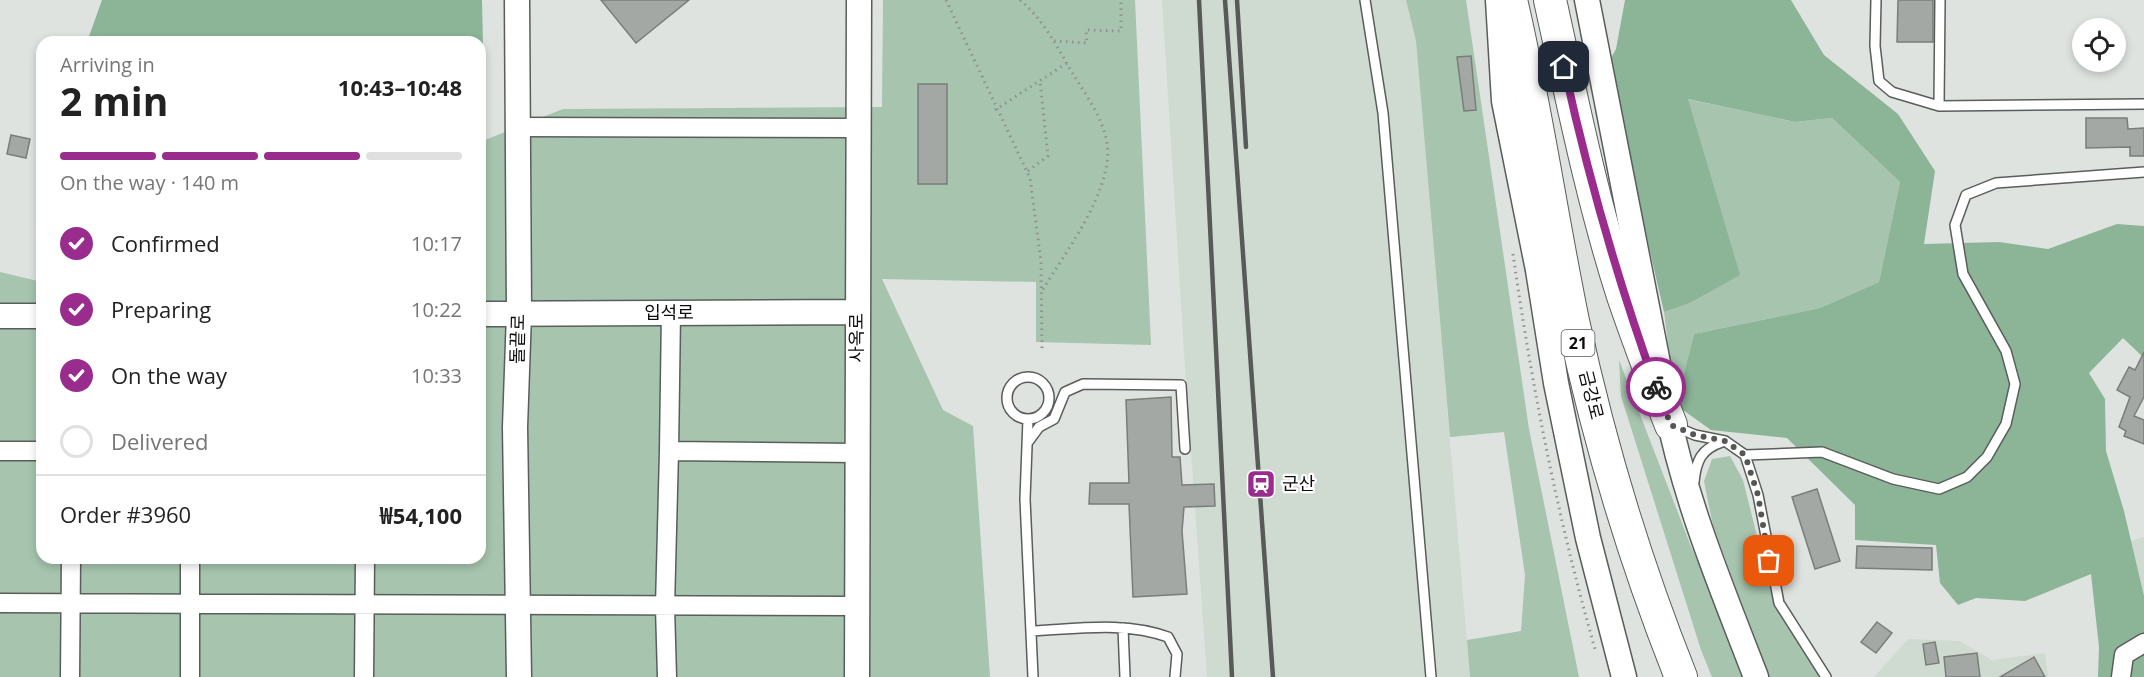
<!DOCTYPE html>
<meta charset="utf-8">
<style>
body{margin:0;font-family:"Open Sans","Noto Sans KR",sans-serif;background:#f6f6f6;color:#222;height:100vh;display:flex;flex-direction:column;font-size:22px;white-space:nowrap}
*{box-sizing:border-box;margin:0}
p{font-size:20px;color:#767676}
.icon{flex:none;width:33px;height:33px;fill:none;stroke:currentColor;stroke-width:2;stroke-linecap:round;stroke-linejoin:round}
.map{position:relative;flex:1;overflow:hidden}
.sheet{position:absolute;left:36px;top:36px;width:450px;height:528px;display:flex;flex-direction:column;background:#fff;border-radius:18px;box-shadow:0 3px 9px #0003}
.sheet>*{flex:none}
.buttons{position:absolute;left:2072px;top:18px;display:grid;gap:12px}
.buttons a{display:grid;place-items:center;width:54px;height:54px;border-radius:50%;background:#fff;box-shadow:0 3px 9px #0003;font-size:30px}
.pin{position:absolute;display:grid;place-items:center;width:51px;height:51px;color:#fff;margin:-26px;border-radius:12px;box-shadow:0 3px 9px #0006}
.courier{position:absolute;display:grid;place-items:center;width:60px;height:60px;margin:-30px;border:4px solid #992c8c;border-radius:50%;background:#fff;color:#222;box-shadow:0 2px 8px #0007}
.summary em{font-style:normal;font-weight:700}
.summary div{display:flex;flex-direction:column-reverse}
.summary{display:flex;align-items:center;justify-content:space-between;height:102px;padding:0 24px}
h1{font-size:39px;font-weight:700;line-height:45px}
.bar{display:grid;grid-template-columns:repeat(4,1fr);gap:9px 6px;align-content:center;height:72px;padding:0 24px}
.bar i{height:8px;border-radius:4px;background:#e0e0e0}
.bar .current{background:#992c8c}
.bar p{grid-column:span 4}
.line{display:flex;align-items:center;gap:15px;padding:0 24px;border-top:2px solid #e0e0e0}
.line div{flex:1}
ol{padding:0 24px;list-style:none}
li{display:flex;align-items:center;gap:18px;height:66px}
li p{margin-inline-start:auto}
li .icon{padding:6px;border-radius:50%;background:#992c8c;color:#fff;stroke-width:4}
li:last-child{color:#767676}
li i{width:33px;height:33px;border:3px solid #e0e0e0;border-radius:50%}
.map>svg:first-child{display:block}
</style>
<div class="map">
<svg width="2144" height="677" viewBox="0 0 2144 677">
<rect width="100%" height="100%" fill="#dee3df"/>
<path fill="#cfdbd1" d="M1162,0h244l10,41 54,636h-263l-23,-324z
M2144,537v59l-13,-55z
M1908,639l52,2 32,19 53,-7 3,24h-174z"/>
<path fill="#a6c4ae" d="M883,0h252l16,345 -115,-3v-60l-154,-3 61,131 30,16 17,251h-990v-405l42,10v276h438v-403l5,-15 78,-31 319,-2z
M1406,0h60l63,429 50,248h-109l-3,-37 54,-9 4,-56 -21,-143 -54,5 -34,-396z
M1687,99l108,23 37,-4 68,64 -21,100 -59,26 -126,26 -18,71 -12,-93 26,-9 49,-28z
M1619,360l71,184 57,133h-35l-11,-27 -80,-254z
M1730,456l13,24 30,120 48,77h-53l-55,-151 -9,-45 8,-22z"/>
<path fill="#8cb497" d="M102,0h380l3,140 -5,23v-121h-393z
M1625,0h166l33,55 74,59 37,57 -11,73 75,-2 49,7 69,-25 27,2v132l-21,-20 -34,35 16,26 1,52 18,60 20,85v81h-46l1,-30 -8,-73 -66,27 -49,-3 -18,7 -18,-22 -4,-38 -81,-5v-35l-68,-67 -76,-8 -35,-25 18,-71 126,-26 59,-26 21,-100 -68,-64 -37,4 -107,-23 52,176 -50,28 -26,9 -57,-247 9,-16z"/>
<path fill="#a3a8a5" stroke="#7a7e7b" stroke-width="1.5" d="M601,0h88l-53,43z
M1898,0h35v42h-36z
M1471,56l5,54 -12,1 -7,-54z
M918,84h29v100h-29z
M2086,118h41l1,11 16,-1v28h-14v-9l-44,1z
M11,135l19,4 -4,19 -19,-4z
M2144,352v45l-10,19 10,4v24l-20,-8 2,-5 -7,-4 11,-30 -13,-7 12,-23 6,3z
M1171,397l1,60h8l2,28 32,-1 1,22 -31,1 -2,24 5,63 -54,3 -4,-93h-40l1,-21h39l-3,-83z
M1817,489l23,72 -25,8 -23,-72z
M1857,546l75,2v22l-76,-2z
M1877,622l15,11 -16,20 -15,-11z
M1935,642l4,21 -13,2 -3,-21z
M1977,653l3,24h-34l-2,-20z
M2034,657l11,20h-45z"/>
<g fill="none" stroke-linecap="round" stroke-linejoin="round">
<g stroke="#595e5a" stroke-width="12">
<path id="lane" d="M1365,0l18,113 48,564
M1876,0l-1,46 4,35 13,11 47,14 205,-2
M1939,106l1,-106
M1007 398a21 21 0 1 1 42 0a21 21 0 1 1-42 0Z
M1028,419l-3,80 8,178
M1676,427l19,8 30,6 20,14 77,-3 71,27 46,10 28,-12 20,-20 19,-33 9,-40 -9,-33 -43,-77 -8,-49 11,-30 30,-12 148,-11
M1028,442l11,-15 15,-8 11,-27 18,-8 98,1 4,64
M1745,455l13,40 21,108 47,74
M1694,482c2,-21 7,-33 28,-40
M1123,628l2,49
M1031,631c45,-2 94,-10 137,6l9,17 -2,23"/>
</g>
<g stroke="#595e5a" stroke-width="21">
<path id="street" d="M519,127l339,1
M0,451h42
M669,451l2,-138
M190,558v119
M0,603l857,3
M70,677l1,-119
M364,677l1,-119
M667,677l-2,-70 4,-156 188,2
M2121,677l3,-22 20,-12"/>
</g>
<g stroke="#595e5a" stroke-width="27">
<path id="secondary" d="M517,0l2,313 -4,114 4,250
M1498,0l6,101 34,169 18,113 32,155 36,139
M1587,0l71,363
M480,314l377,-2
M0,316h42
M1667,409c18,92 55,180 89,268
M857,677l2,-677"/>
</g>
<g stroke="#595e5a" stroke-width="34">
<path id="highway" d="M1511,0c25,106 40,214 62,321 26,121 62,241 108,356
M1550,0c22,99 42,200 73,296 15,44 31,86 48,129"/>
</g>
<path stroke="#8f928f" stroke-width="3" stroke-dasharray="1.5 4.5" stroke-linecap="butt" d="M946,0l84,178 11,83 1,89
M1020,0c24,20 37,47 53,74 13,21 30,44 34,69 7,46 -41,108 -65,148
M1054,41l33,2 -1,-13 35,1v-31
M995,110l72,-47
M1028,171l20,-15 -8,-75
M1513,254c19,134 45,265 82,395"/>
<use href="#lane" stroke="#fff" stroke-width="9"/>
<use href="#street" stroke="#fff" stroke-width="18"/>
<use href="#secondary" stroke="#fff" stroke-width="24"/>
<use href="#highway" stroke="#fff" stroke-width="32"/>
<path stroke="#575a58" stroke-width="4.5" d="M1199,0l33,677
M1225,0l48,677
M1237,0l9,147"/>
</g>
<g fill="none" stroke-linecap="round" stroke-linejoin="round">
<path stroke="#555755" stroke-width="6" stroke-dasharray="0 10.8" d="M1656,387l15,38 24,10 30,6 20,14 13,40 11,66"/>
<path stroke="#992c8c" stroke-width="8" d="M1564,67c24,109 54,215 92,320"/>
</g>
<defs>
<g id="station-square" transform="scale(1.5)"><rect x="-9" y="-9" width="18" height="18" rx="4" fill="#992c8c" stroke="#fff"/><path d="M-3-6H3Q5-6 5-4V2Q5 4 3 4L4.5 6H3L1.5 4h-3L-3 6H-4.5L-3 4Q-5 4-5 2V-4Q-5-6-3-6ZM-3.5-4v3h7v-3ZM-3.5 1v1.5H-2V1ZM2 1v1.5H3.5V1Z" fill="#fff"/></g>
</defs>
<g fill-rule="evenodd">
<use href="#station-square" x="1261" y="484"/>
</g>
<g text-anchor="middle" stroke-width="4.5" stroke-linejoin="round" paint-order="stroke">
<rect fill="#fff" stroke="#545554" stroke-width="1.5" x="1561.5" y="330" width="33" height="26" rx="4.5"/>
<g font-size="16" font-weight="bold" fill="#0b0c0b">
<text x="1578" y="349">21</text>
</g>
<g font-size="18" fill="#0b0c0b" stroke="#fff">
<text x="669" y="319">입석로</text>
<text transform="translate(857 338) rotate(-90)" y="6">사옥로</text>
<text transform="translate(518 339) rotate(-89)" y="6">돌끝로</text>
<text transform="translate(1591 395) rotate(76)" y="6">금강로</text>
</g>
<g font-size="18" fill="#0b0c0b" stroke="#fff" text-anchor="start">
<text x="1282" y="490">군산</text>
</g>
</g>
</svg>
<div class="buttons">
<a><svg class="icon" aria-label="locate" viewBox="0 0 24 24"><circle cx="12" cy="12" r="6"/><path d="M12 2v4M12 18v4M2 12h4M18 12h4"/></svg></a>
</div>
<div class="pin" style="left:1769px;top:561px;background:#ea580c"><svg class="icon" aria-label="bag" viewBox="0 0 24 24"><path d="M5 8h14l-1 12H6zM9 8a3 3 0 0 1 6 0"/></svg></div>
<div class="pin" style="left:1564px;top:67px;background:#1f2937"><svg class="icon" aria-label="home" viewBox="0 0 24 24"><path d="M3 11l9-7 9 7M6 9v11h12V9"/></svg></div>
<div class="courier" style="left:1656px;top:387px"><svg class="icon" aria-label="bike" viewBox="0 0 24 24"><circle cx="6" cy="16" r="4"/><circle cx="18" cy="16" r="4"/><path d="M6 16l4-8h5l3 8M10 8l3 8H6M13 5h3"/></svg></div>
<section class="sheet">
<div class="summary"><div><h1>2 min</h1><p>Arriving in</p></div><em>10:43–10:48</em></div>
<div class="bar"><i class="current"></i><i class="current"></i><i class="current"></i><i></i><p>On the way · 140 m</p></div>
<ol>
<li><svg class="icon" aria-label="check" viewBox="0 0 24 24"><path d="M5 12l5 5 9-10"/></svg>Confirmed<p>10:17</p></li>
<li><svg class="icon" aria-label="check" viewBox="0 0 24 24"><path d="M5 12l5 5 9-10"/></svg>Preparing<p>10:22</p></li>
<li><svg class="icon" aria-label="check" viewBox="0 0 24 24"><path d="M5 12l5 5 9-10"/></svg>On the way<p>10:33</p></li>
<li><i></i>Delivered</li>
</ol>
<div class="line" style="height:78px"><div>Order #3960</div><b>₩54,100</b></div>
</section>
</div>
